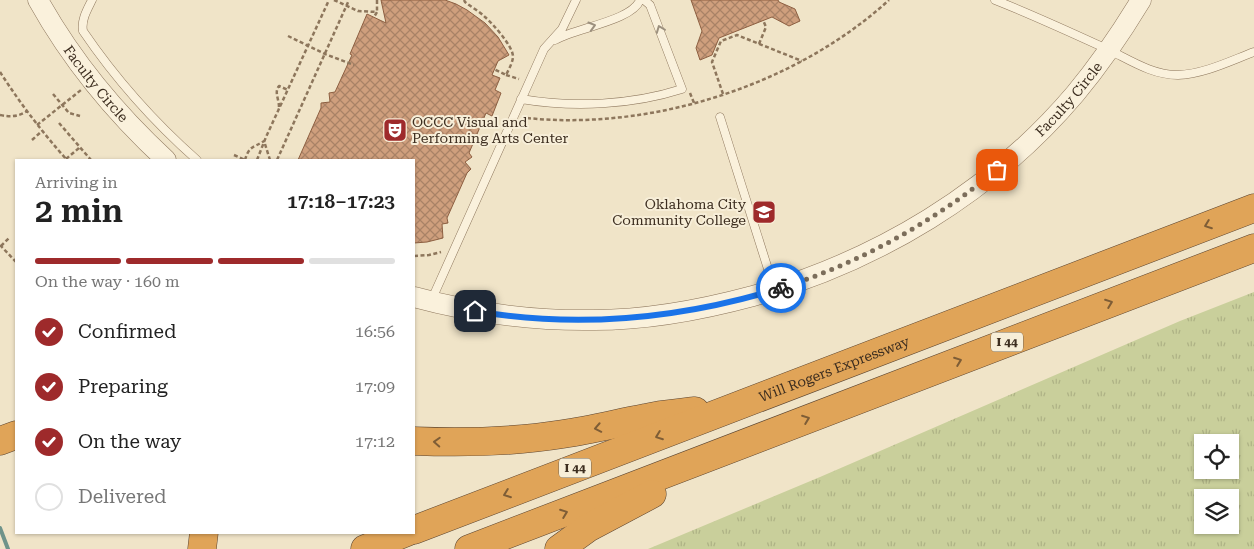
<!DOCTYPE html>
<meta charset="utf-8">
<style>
body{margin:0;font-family:"Roboto Serif",serif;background:#f6f6f6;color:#222;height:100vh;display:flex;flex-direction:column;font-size:19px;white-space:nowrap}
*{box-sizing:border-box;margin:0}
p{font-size:16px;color:#767676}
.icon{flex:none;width:28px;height:28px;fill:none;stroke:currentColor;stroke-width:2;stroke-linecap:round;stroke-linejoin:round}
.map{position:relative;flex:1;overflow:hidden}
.details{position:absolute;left:15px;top:159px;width:400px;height:375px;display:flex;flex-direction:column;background:#fff;border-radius:0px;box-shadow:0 1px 4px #0004}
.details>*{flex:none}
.controls{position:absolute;left:1194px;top:434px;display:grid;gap:10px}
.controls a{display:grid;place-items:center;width:45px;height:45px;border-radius:0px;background:#fff;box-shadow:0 1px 4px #0004;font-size:25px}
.pin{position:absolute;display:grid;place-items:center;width:42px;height:42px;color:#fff;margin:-21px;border-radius:10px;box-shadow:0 2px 8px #0006}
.courier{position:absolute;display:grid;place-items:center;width:50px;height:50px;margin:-25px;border:4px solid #1a73e8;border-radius:50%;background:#fff;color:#222;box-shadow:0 1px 6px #0007}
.head em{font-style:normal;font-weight:600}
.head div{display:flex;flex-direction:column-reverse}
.head{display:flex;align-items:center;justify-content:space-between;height:85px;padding:0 20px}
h1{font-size:32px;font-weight:600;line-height:38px}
.bar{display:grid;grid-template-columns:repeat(4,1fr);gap:8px 5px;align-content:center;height:60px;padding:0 20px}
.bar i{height:6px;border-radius:4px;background:#e0e0e0}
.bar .selected{background:#9e2a2b}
.bar p{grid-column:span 4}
ol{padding:0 20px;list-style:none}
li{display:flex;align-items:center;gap:15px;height:55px}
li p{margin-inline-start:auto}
li .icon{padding:5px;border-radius:50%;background:#9e2a2b;color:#fff;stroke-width:4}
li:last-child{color:#767676}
li i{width:28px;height:28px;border:2px solid #e0e0e0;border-radius:50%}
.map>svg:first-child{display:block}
</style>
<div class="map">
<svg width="1254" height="549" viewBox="0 0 1254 549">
<defs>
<pattern id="grass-tufts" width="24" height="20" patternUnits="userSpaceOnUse" patternTransform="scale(1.25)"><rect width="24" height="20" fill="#c9cf9b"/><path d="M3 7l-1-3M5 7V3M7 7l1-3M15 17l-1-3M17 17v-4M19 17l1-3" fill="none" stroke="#aeb285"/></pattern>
<pattern id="building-cross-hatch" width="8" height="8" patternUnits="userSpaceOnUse" patternTransform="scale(1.25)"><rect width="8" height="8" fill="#cf9f7d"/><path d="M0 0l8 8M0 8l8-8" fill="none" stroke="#a98266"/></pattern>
</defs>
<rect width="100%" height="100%" fill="#f0e4c8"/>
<path fill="url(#grass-tufts)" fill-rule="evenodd" d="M1254,292v257h-606l172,-72 360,-156zM1202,442h28v28h-28zM1202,498h28v27h-28z"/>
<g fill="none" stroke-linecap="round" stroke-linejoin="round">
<path stroke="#6f938a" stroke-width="4" d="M0,528l8,21"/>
</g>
<path fill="url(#building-cross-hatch)" stroke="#8d5f41" d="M381,0h64l11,4 11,6 18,13 13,14 11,18 -11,6 -6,14 8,3 -5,12 6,3 -9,23 -6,-3 -17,40 3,4 -7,5 6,7 -4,4 -20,45 1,5 -6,1 1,14 -16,4 -13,1v-83h-116l23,-52v-5l9,-1 -1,-9 6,-1 17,-37 -2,-1 17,-40 19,9z
M691,0h87l1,2 16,7 5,12 -11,5 -17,-9 -53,21 -7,17 -12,5 -4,-12 6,-17z"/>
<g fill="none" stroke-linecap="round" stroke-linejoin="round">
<g stroke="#8d765c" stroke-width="9">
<path id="service" d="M92,0c-5,10 -11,20 -9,31 32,47 71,91 114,129
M995,0c38,15 75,32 112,49 23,11 45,26 71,26 26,-1 52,-14 76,-23
M555,40c20,-12 77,-19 85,-40
M521,99c53,9 111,6 161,-10l-32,-84 -6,-5
M720,117l54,171
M432,299l112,-250 18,-20 14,-29"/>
</g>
<g stroke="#8d765c" stroke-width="21">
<g id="tertiary">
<path id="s1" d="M38,0c34,61 77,113 128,160"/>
<path id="s2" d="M414,297c59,16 119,24 180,23 54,0 107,-10 159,-24 124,-35 238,-103 322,-202 25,-30 46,-61 66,-94"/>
</g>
</g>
<g stroke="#5b4430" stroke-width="29">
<g id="motorway">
<path d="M0,441l16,-6"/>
<path d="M414,441c49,2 99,1 149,-7 28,-4 55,-11 82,-16 16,-4 33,-5 50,-7"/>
<path id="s3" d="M414,530l840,-322"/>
<path d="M202,549l2,-17"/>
<path d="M365,549l42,-17"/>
<path d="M469,549l785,-301"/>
<path d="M559,549l29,-21 64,-34"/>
</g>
</g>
<path stroke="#8d765c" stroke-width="2.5" stroke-dasharray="4 2.5" stroke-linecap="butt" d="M334,0l24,11 19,1 -3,5
M377,0v12
M464,0l1,2c6,5 14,9 20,15 8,7 27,28 28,39 0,6 -4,13 -7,19l-12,-6
M288,36l37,18 29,11
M759,44l7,-17 -3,-7
M0,72c20,31 42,60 67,88
M506,75l13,4
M690,93l4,10
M53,94l16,19 11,3
M723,94l-11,-32 9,-21 16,-6 65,26
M279,107c0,-8 -5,-15 0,-21l9,4
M0,115c10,2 18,2 27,-4
M527,118c125,13 269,-33 362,-118
M59,123l32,37
M37,125l44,-35
M32,140l10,-9
M265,144l5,16
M234,155l11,5
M66,159l13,-11
M245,160c4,-14 8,-12 19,-19
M257,160l9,-23 63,-137
M277,160l72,-160
M0,245l16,17
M1,246l9,-9
M414,256l15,-1 12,-3"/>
<use href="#service" stroke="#faf1dc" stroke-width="8"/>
<use href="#tertiary" stroke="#faf1dc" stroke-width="20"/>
<use href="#motorway" stroke="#e0a458" stroke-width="28"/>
</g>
<defs><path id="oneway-chevron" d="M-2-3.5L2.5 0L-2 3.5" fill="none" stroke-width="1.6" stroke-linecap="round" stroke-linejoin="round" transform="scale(1.25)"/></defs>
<g stroke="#9c907e">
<use href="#oneway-chevron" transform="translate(592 26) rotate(-16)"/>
<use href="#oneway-chevron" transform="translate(660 29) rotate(-111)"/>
</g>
<g stroke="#7e5d36">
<use href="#oneway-chevron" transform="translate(1208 225) rotate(159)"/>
<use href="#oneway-chevron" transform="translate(1109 303) rotate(-21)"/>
<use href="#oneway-chevron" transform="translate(958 361) rotate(-21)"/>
<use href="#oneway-chevron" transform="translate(806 419) rotate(-21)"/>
<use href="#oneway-chevron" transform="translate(598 428) rotate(169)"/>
<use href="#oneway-chevron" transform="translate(659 436) rotate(159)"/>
<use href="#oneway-chevron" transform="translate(437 442) rotate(-177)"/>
<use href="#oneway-chevron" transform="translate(507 494) rotate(159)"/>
<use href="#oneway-chevron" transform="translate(564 513) rotate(-21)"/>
</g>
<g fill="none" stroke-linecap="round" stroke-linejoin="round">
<path stroke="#7c6e5b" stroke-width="5" stroke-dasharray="0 9" d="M781,288c79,-25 152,-66 216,-118"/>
<path stroke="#1a73e8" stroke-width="6" d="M475,311c105,18 205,8 306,-23"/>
</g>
<defs>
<g id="theatre-square" transform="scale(1.25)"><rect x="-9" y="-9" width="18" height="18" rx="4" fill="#9e2a2b" stroke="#f7eed8"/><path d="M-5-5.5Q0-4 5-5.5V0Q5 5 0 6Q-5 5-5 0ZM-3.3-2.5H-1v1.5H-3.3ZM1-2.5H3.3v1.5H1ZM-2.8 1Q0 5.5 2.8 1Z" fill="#fff"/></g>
<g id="university-square" transform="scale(1.25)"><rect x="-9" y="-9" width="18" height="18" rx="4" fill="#9e2a2b" stroke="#f7eed8"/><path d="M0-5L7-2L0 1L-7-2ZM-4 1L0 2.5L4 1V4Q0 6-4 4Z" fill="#fff"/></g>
</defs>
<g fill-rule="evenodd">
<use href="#theatre-square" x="395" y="130"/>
<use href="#university-square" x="764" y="212"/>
</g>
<g text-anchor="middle" stroke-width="4" stroke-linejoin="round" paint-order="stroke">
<g fill="#f7eed8" stroke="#756857" stroke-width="1">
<rect x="991" y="332.5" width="32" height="19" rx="4"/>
<rect x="559" y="458.5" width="32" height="19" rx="4"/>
</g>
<g font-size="12" font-weight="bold" fill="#3d2e20">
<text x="1007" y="346">I 44</text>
<text x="575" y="472">I 44</text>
</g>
<g font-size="14" fill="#3d2e20" stroke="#f7eed8">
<text dy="5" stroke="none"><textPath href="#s1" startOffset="102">Faculty Circle</textPath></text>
<text dy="5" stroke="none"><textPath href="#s2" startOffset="721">Faculty Circle</textPath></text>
<text dy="5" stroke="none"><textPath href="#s3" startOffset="450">Will Rogers Expressway</textPath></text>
</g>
<g font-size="14" fill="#3d2e20" stroke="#f7eed8" text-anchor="start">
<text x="412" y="127">OCCC Visual and<tspan x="412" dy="16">Performing Arts Center</tspan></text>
<text x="746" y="209" text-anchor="end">Oklahoma City<tspan x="746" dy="16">Community College</tspan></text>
</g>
</g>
</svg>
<div class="controls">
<a><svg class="icon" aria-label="locate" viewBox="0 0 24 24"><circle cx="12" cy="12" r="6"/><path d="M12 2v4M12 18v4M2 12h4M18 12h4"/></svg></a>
<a><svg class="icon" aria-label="layers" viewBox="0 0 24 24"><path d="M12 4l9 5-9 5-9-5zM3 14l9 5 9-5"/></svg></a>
</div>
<div class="pin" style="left:997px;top:170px;background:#ea580c"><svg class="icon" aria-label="bag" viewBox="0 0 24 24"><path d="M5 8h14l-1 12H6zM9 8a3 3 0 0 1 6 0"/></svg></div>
<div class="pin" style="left:475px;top:311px;background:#1f2937"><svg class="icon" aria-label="home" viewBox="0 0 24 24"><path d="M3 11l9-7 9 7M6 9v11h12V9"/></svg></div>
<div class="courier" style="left:781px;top:288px"><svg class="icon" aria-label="bike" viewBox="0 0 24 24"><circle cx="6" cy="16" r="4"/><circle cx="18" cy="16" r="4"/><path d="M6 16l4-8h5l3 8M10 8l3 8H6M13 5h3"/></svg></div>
<section class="details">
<div class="head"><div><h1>2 min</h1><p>Arriving in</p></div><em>17:18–17:23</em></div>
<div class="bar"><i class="selected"></i><i class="selected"></i><i class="selected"></i><i></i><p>On the way · 160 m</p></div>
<ol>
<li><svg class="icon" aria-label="check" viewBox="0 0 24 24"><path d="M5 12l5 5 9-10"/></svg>Confirmed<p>16:56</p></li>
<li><svg class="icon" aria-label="check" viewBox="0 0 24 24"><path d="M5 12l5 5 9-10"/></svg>Preparing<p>17:09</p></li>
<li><svg class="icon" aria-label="check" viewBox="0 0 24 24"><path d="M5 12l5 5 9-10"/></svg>On the way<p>17:12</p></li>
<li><i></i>Delivered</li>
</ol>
</section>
</div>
